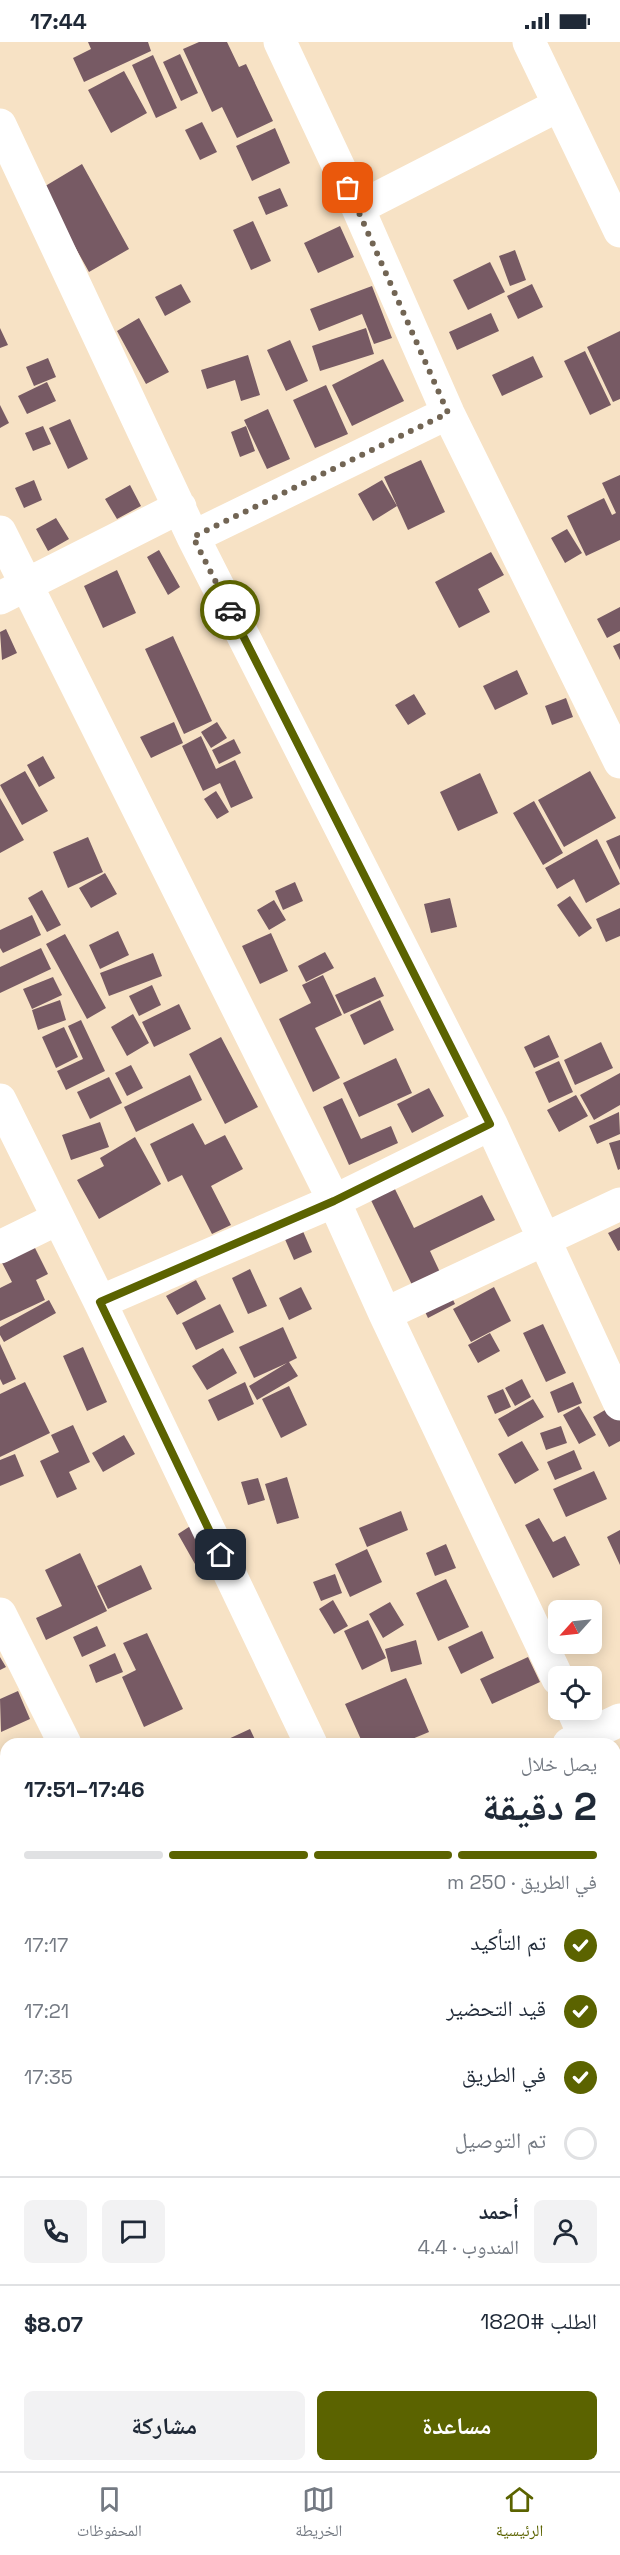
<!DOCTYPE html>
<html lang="ar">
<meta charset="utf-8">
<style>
body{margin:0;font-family:"Space Grotesk","Noto Naskh Arabic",sans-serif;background:#f2f2f3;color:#1f2937;direction:rtl;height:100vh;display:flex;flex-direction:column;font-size:22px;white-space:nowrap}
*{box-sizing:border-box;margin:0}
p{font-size:20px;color:#747a83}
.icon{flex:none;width:33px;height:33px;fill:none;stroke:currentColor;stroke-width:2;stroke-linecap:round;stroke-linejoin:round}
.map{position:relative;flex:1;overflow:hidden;direction:ltr}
.sheet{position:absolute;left:0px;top:1696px;width:621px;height:734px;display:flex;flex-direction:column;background:#fff;border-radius:18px 18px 0 0;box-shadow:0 3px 15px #0003;direction:rtl}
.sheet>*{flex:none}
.needle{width:39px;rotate:243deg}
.tools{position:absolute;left:548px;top:1558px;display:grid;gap:12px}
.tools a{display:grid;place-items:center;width:54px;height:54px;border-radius:9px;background:#fff;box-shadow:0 3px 15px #0003;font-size:30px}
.pin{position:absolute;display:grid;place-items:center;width:51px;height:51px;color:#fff;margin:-26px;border-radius:12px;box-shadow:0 3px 9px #0006}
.courier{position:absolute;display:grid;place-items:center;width:60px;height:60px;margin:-30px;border:4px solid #5b6300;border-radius:50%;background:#fff;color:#222;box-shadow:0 2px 8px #0007}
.summary em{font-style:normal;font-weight:700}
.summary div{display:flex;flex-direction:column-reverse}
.summary{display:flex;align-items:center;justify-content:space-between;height:102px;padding:0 24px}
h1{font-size:39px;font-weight:700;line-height:45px}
.bar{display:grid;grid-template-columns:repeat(4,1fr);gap:9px 6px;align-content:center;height:72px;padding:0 24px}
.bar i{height:8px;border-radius:4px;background:#e0e1e3}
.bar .on{background:#5b6300}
.bar p{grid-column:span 4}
.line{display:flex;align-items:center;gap:15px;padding:0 24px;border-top:2px solid #e0e1e3}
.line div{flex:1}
.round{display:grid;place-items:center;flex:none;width:63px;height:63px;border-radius:9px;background:#f2f2f3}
ol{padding:0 24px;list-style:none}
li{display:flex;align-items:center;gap:18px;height:66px}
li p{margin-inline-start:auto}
li .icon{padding:6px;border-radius:50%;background:#5b6300;color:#fff;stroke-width:4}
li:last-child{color:#747a83}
li i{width:33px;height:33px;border:3px solid #e0e1e3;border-radius:50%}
.action{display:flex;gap:12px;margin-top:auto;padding:12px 24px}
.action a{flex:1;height:69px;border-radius:9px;background:#5b6300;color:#fff;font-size:24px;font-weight:700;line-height:69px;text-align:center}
.action a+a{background:#f2f2f3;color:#1f2937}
.status{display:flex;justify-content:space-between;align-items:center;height:42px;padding:0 30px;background:#fff;direction:ltr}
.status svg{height:16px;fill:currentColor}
.menu{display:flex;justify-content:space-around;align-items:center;height:84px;border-top:2px solid #e0e1e3;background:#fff;font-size:16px;color:#747a83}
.menu a{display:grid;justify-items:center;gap:3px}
.menu .on{color:#5b6300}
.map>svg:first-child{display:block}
</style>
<div class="status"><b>17:44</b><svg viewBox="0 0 49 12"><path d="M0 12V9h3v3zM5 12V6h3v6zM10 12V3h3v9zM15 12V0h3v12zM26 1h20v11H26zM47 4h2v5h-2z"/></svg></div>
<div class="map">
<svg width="620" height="2429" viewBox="0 0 620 2429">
<rect width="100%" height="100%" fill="#f7e2c5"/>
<path fill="#775a64" d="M88,0h60l3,9 -67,31 -11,-24 18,-9z
M199,0h28l12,25 7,-3 27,57 -36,17 -15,-31 -10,5 -29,-63z
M180,12l18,39 -17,8 -18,-39z
M153,13l24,53 -21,10 -24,-53z
M124,29l23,42 -36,20 -23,-43z
M202,80l15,30 -17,8 -15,-30z
M275,86l15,35 -38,18 -16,-35z
M82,122l47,85 -40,23 -47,-84z
M280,146l8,18 -22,9 -8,-18z
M253,179l18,40 -20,9 -18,-40z
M340,184l14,31 -36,16 -14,-30z
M515,208l11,30 -16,6 -11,-30z
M490,220l15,30 -37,18 -15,-30z
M181,242l10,18 -26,14 -10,-19z
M532,242l11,23 -25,12 -11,-23z
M372,244l20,52 -18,6 -12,-30 -43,17 -9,-22z
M491,271l8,18 -42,19 -8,-18z
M139,276l30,54 -23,12 -29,-53z
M0,286l8,17 -8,3z
M366,286l8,26 -54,17 -8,-25z
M620,289v68l-7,3 -26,-55z
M290,298l18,41 -22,10 -19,-41z
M585,309l26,54 -21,10 -26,-54z
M248,313l12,40 -19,6 -6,-21 -28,9 -6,-19z
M533,314l10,21 -41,19 -10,-21z
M48,316l8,19 -22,9 -8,-19z
M383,317l21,42 -52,25 -20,-41z
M47,340l9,19 -29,13 -9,-18z
M326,343l22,49 -33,14 -22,-48z
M0,363l9,18 -9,5z
M268,367l22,50 -23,10 -23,-49z
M70,377l18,40 -20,10 -19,-41z
M43,384l8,18 -18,7 -8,-18z
M246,384l9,25 -15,6 -9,-25z
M421,418l24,52 -37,18 -24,-53z
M620,433v65l-34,16 -19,-40 37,-18 8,17 4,-2 -14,-30z
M34,438l8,20 -18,8 -9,-20z
M382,438l15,26 -24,15 -15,-27z
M130,443l11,21 -24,13 -12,-20z
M56,476l13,21 -21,12 -12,-22z
M567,487l15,24 -17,10 -14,-25z
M159,508l21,37 -12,8 -21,-38z
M491,510l13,23 -26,14 12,23 -31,16 -24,-46z
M117,528l19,43 -33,15 -19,-42z
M620,565v24l-13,7 -10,-19z
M6,587l11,24 -15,7 -2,-28z
M173,594l39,85 -28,13 -39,-85z
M620,601v17l-7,-14z
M517,628l11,24 -33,16 -12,-24z
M414,652l12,20 -18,11 -13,-20z
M566,656l7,19 -21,8 -7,-19z
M174,680l9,21 -32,15 -11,-21z
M217,680l10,16 -16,10 -10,-16z
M201,694l15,33 19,-9 18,38 -22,10 -11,-25 -17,8 -21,-45z
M234,697l7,14 -22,11 -7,-14z
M43,714l12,22 -16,9 -12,-22z
M25,729l23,40 -26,14 -22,-40z
M590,729l26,47 -52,29 -26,-47z
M480,731l18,40 -40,18 -18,-39z
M216,749l13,21 -12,7 -13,-20z
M0,756l24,42 -24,13z
M534,759l29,52 -20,12 -30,-52z
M620,793v35l-14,-29z
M88,795l15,35 -35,16 -15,-36z
M597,797l23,45 -34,19 -12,-24 -17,10 -12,-21z
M105,831l12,21 -26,14 -12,-20z
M295,840l8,19 -20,9 -8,-19z
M42,848l19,35 -14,7 -19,-34z
M570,854l22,32 -13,9 -22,-32z
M450,856l7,29 -26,6 -7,-29z
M274,858l12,20 -17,10 -12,-20z
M620,866v28l-14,6 -10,-23z
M32,873l9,20 -38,18 -3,-5v-18z
M118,889l11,24 -29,14 -11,-24z
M271,891l17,38 -28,13 -18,-38z
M65,892l41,74 -19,11 -41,-75z
M41,906l10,21 -51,24v-26z
M325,910l9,16 -28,14 -8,-16z
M153,911l9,23 -53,20 -9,-23z
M323,933l19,40 -27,13 25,50 -27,14 -34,-73 32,-16 -9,-18z
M53,935l9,18 -30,14 -9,-20z
M375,935l9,19 -40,18 -9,-19z
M152,943l9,20 -22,11 -10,-20z
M60,958l6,20 -28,10 -6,-20z
M380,958l14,30 -30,15 -14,-30z
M179,962l12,25 -37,18 -12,-25z
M133,972l16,29 -22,13 -16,-29z
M81,978l24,51 -39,19 -9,-19 26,-12 -15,-33z
M64,985l14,30 -22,11 -14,-31z
M549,993l10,22 -25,11 -10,-21z
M221,995l37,70 -33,17 -36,-70z
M601,1000l12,26 -38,17 -11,-25z
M396,1016l16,35 -53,24 -16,-34z
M559,1019l14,31 -24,11 -14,-31z
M131,1023l12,23 -16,8 -12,-23z
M620,1031v32l-26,15 -14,-25z
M190,1033l12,25 -66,32 -12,-25z
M109,1035l13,26 -32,16 -13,-27z
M429,1046l15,28 -32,17 -15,-29z
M576,1053l12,21 -29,16 -12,-22z
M342,1056l19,41 30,-13 7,17 -49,22 -26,-58z
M619,1070l1,22 -23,10 -8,-18z
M100,1080l9,25 -38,13 -9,-25z
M193,1081l12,22 20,-10 18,34 -32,17 20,39 -19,9 -30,-59 -14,7 -18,-38z
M135,1095l26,47 -62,35 -22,-39 27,-14 -4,-8z
M620,1098v29l-2,1 -9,-27z
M392,1141l22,45 68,-33 13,25 -65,31 25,53 -27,14 -60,-124z
M620,1185v23l-2,1 -10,-18z
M302,1187l10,23 -18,8 -10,-23z
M29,1194l19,38 -12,6 9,20 -45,21v-33l12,-6 -12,-23z
M250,1227l17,37 -19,8 -16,-36z
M196,1238l10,19 -29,16 -11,-19z
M301,1245l11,22 -23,11 -10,-22z
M494,1245l17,34 -40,21 -18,-33z
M49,1258l7,13 -52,29 -4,-7v-8z
M220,1262l14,28 -38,18 -14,-27z
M543,1282l23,49 -20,9 -23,-49z
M283,1285l14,31 -8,4 9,14 -41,24 -8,-14 38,-23 -33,15 -15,-31z
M490,1291l10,18 -22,12 -10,-18z
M0,1302l16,35 -13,6 -3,-6z
M83,1305l24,55 -20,9 -24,-55z
M223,1306l14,25 -30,17 -15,-24z
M522,1337l9,18 -16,9 -10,-18z
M25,1340l25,51 -50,24v-63z
M245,1340l9,22 -36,17 -10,-21z
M573,1340l9,21 -24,10 -8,-21z
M289,1344l18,39 -26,13 -19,-39z
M503,1347l8,18 -16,7 -8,-18z
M533,1357l11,18 -36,20 -10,-18z
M617,1361l3,6v32l-11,6 -16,-30z
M579,1364l17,29 -17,9 -16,-29z
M73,1383l17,37 -21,10 8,17 -20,9 -17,-37 19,-9 -8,-17z
M561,1384l6,17 -21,7 -6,-17z
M124,1393l11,19 -32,18 -11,-19z
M522,1399l17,29 -24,14 -17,-30z
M574,1408l8,19 -27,11 -8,-18z
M15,1412l9,22 -24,10v-26z
M594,1429l13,28 -41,18 -13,-28z
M287,1435l12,41 -22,6 -12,-40z
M258,1436l7,22 -17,5 -7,-23z
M401,1469l7,19 -41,17 -8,-19z
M539,1476l14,24 12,-6 15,29 -27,13 -28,-53z
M195,1481l18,31 -18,10 -17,-30z
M620,1488v35l-13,-28z
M446,1502l10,24 -21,8 -9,-23z
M367,1507l15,33 -32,15 -15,-33z
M80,1511l27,58 -61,29 -10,-22 26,-12 -17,-36z
M141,1523l11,24 -44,20 -11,-23z
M335,1532l7,19 -21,8 -8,-19z
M446,1537l23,48 -31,14 -22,-48z
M333,1558l15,26 -14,8 -15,-25z
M390,1560l14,23 -21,13 -14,-24z
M368,1578l18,38 -24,12 -18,-39z
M97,1584l9,20 -24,11 -9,-20z
M482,1589l12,27 -33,16 -13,-27z
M147,1591l36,76 -39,18 -22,-50 14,-7 -13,-27z
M416,1598l6,24 -31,8 -6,-23z
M115,1611l8,19 -27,11 -7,-18z
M0,1615l6,10 -6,3z
M528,1615l12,25 -48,22 -12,-25z
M406,1636l23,54 -29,12h-37l-18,-40z
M18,1649l12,28 -29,13 -1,-33z
M250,1687l7,15h-32l-1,-3z
M6,1729v22l-6,3v-23z
M6,1759v29l-6,-10v-16z
M6,1795v30l-3,2 -3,-6v-23z
M620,2013v26l-4,2 -1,-26z
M620,2043v27l-5,3v-27z
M615,2085l5,11v10l-5,3z
M6,2086v31l-6,3v-31z
M620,2115v31l-5,-11v-17z
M6,2129v28l-5,2 -1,-27z
M620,2258v54l-5,2v-53z
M6,2383v21l-6,3v-22z
M6,2408v16h13l-8,5h-11v-18z
M134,2424h17l-10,5h-5z
M173,2424h35l2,5h-34z
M397,2424h47l2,4 -54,1 -2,-2z
M486,2424h5l3,5h-17z"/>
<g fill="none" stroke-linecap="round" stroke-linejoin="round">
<path stroke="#fff" stroke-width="33" d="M280,0l78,166 90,205 172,349
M529,0l91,189
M0,83l193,412 298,587 129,280
M358,166l201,-103
M0,490l334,669 51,113 173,365
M193,495l255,-124
M0,556l180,-91
M0,1058l100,202 211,442
M0,1205l57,-28
M100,1260l234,-101 157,-77
M385,1272l235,-110
M0,1572l65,130
M573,1668l12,27
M569,1702l51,-24
M615,1933l5,10
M0,1980l6,-3
M0,2310l6,12
M615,2341l5,-3
M56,2424l3,5
M325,2424l3,5
M592,2424l2,5"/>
</g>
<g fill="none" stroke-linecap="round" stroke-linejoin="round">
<path stroke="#726554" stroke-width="6" stroke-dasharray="0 10.8" d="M230,568l-37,-73 255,-124 -100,-225"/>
<path stroke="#5b6300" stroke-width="8" d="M221,1513l-121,-253 234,-101 156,-77 -260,-514"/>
</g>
</svg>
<div class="tools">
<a><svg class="needle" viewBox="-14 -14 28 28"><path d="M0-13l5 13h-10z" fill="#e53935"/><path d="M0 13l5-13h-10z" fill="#747a83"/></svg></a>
<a><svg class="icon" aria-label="locate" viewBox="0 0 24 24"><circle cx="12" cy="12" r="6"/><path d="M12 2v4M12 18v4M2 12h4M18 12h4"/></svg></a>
</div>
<div class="pin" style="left:348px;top:146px;background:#ea580c"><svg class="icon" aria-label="bag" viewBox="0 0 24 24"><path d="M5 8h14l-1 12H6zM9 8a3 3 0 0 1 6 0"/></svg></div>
<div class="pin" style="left:221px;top:1513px;background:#1f2937"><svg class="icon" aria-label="home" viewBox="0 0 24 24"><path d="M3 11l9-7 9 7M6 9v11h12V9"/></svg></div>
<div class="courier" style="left:230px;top:568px"><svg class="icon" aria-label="car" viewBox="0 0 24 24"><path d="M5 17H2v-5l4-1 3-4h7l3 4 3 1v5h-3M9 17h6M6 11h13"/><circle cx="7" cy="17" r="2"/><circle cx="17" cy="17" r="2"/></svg></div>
<section class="sheet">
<div class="summary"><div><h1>2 دقيقة</h1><p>يصل خلال</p></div><em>17:46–17:51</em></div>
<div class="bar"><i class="on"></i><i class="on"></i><i class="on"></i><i></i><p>في الطريق · 250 m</p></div>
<ol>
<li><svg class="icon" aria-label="check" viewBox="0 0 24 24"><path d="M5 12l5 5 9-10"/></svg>تم التأكيد<p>17:17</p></li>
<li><svg class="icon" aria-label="check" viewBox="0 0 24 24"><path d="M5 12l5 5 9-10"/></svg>قيد التحضير<p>17:21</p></li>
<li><svg class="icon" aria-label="check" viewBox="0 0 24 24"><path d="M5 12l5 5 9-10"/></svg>في الطريق<p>17:35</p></li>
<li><i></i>تم التوصيل</li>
</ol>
<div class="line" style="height:108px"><a class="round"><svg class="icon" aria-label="person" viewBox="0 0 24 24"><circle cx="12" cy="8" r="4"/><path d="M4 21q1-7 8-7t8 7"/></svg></a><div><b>أحمد</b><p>المندوب · 4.4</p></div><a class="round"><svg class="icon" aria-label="chat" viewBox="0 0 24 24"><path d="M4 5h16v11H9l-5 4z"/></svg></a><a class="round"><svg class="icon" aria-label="phone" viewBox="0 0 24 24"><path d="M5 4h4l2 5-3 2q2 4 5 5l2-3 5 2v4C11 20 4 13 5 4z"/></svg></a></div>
<div class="line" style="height:78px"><div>الطلب #1820</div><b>$8.07</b></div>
<div class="action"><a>مساعدة</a><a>مشاركة</a></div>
</section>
</div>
<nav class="menu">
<a class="on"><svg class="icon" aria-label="home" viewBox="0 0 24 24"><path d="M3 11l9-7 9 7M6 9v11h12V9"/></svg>الرئيسية</a>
<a><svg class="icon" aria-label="map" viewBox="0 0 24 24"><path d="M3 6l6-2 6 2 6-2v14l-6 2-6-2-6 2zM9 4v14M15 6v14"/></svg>الخريطة</a>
<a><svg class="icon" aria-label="saved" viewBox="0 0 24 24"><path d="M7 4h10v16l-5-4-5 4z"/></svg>المحفوظات</a>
</nav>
